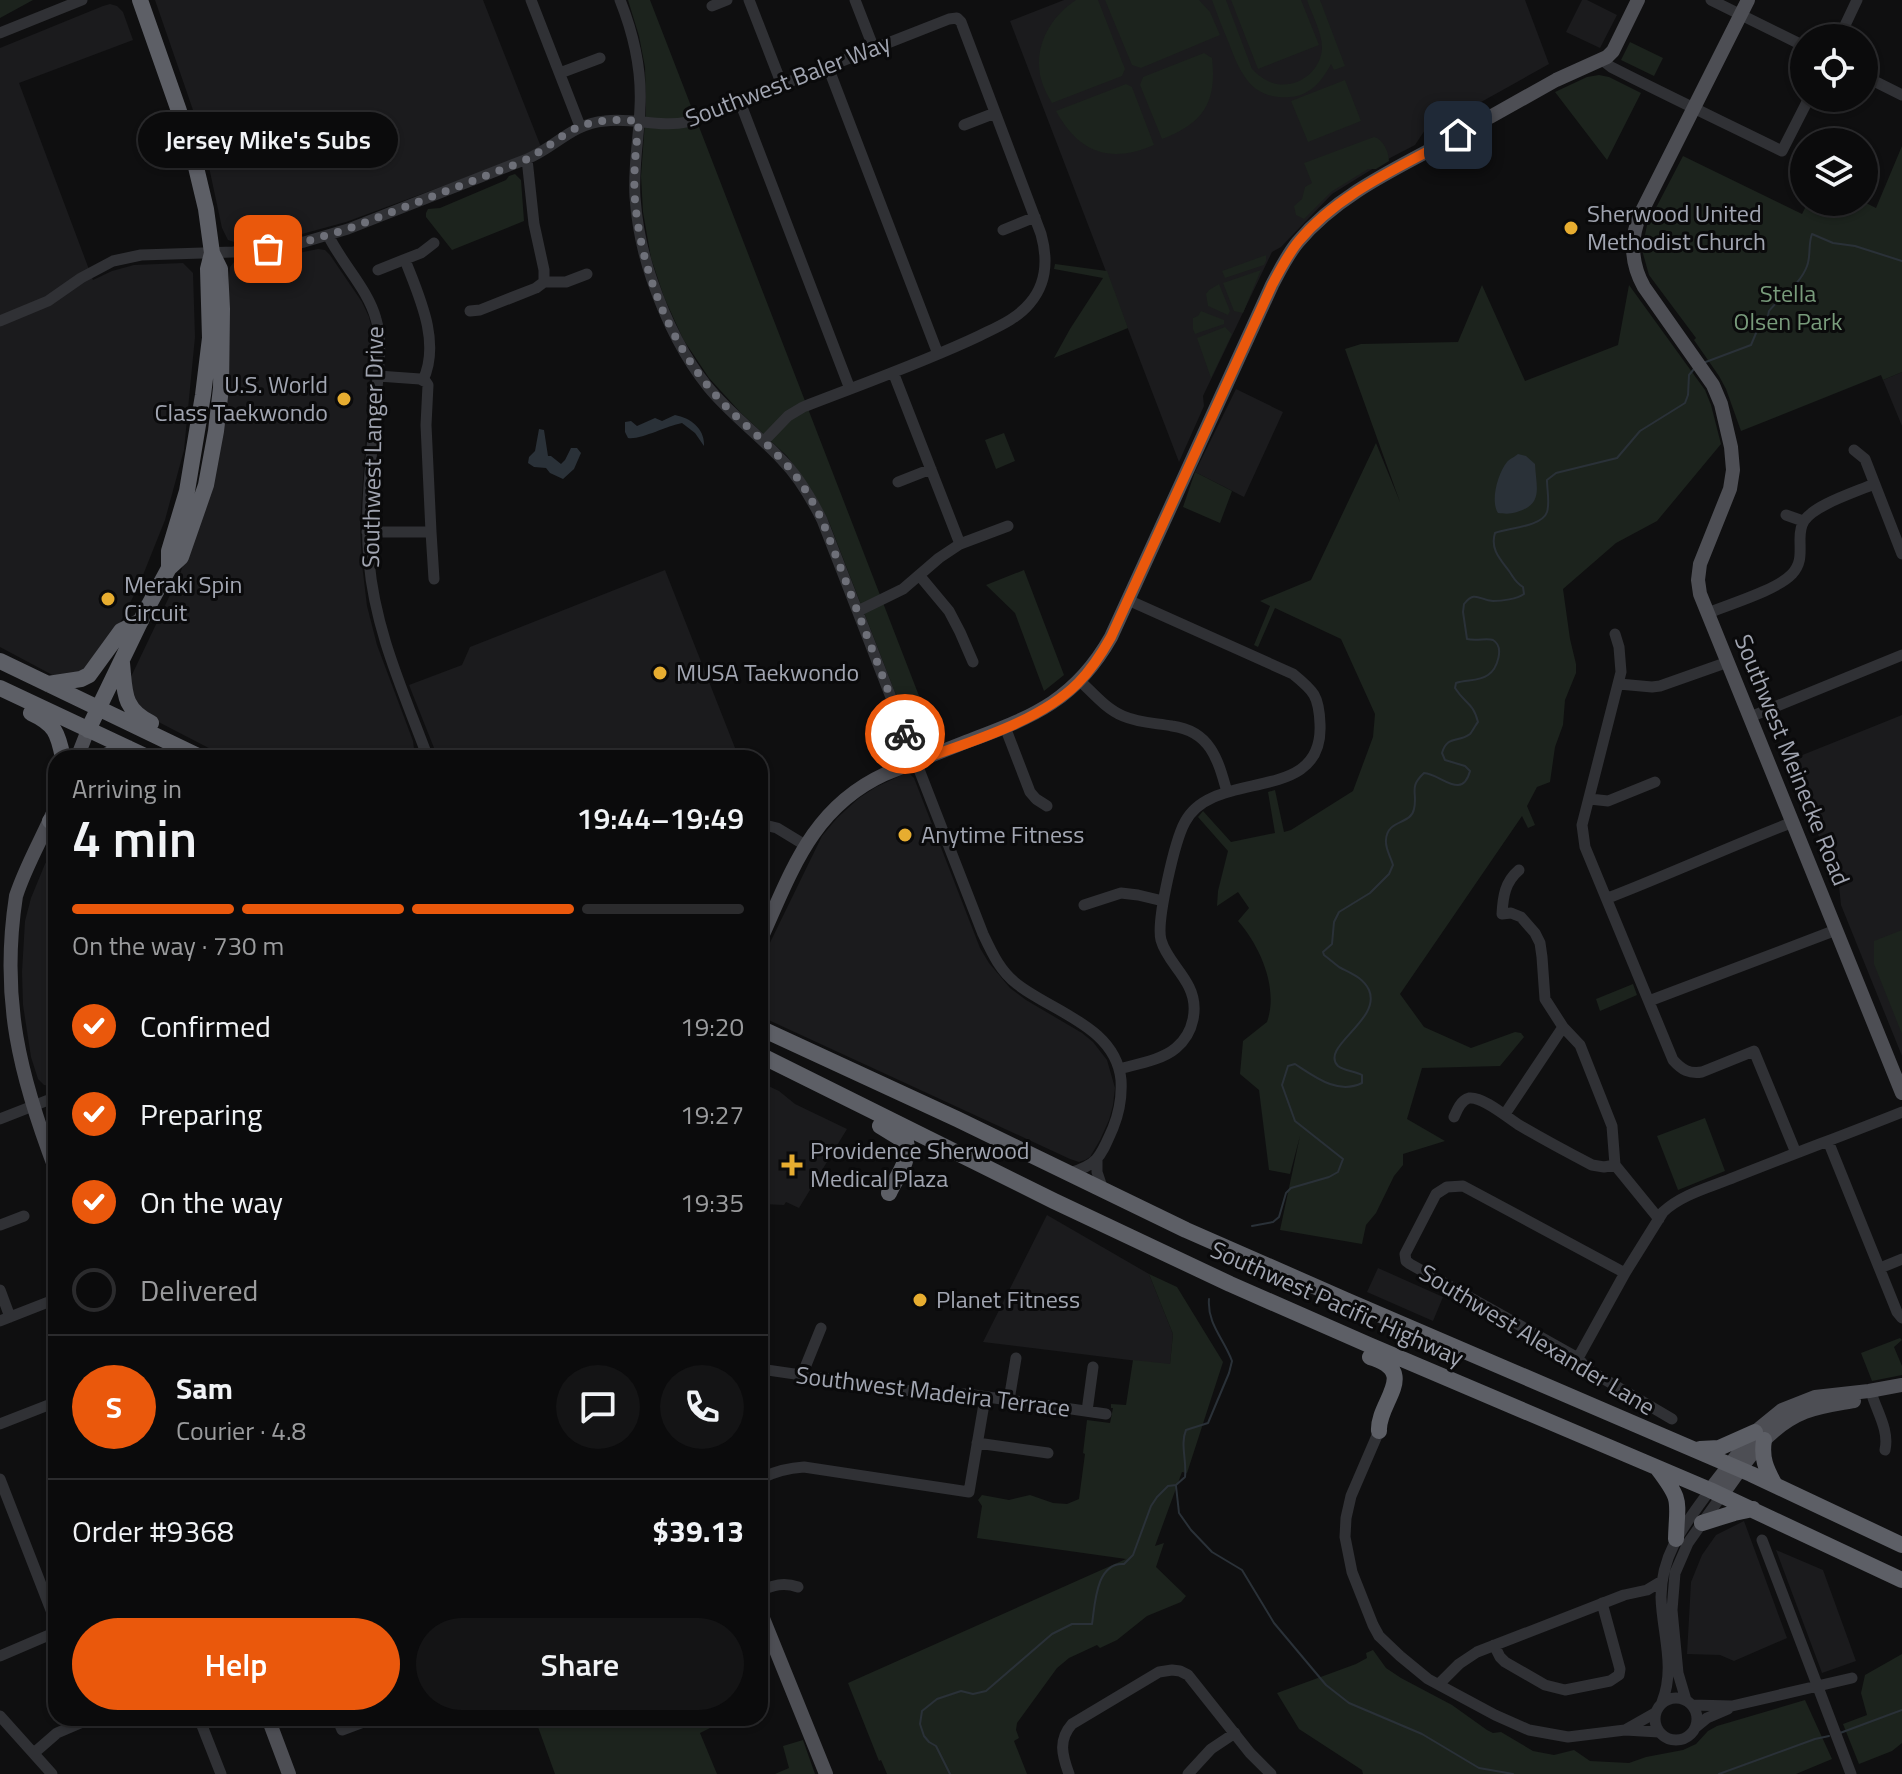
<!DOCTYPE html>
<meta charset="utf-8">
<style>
body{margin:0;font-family:"Titillium Web",sans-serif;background:#141415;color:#f1f3f6;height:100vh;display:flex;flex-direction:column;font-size:30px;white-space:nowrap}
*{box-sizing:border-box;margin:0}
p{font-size:26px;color:#9a9b9d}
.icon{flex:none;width:44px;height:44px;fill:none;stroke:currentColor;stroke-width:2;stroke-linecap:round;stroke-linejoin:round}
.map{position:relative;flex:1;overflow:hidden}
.sheet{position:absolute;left:48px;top:750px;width:720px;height:976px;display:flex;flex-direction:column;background:#0b0b0c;border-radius:24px;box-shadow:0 2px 6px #0004,0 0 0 2px #2b2b2d}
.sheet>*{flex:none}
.tools{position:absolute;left:1790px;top:24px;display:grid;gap:16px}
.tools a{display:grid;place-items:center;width:88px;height:88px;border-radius:50%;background:#0b0b0c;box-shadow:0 2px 6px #0004,0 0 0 2px #2b2b2d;font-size:40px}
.pin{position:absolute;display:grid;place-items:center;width:68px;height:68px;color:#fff;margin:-34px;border-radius:16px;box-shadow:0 4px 12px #0006}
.courier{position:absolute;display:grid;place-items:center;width:80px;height:80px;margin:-40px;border:6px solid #ea580c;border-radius:50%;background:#fff;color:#222;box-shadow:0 2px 10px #0007}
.bubble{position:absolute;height:56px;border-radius:28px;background:#0b0b0c;box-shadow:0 2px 6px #0004,0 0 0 2px #2b2b2d;font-size:26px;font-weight:600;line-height:56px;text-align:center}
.overview em{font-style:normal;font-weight:600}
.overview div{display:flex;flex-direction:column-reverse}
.overview{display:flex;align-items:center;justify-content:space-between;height:136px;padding:0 24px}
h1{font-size:52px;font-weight:600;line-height:60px}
.bar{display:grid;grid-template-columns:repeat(4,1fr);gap:12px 8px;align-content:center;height:96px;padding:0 24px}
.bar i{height:10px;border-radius:6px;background:#2b2b2d}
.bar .on{background:#ea580c}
.bar p{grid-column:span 4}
.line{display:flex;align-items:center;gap:20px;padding:0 24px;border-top:2px solid #2b2b2d}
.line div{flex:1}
.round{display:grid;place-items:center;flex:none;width:84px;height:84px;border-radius:42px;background:#141415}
ol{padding:0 24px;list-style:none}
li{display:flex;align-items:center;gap:24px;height:88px}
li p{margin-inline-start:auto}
li .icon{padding:8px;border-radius:50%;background:#ea580c;color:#fff;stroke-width:4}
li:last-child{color:#9a9b9d}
li i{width:44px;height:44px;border:4px solid #2b2b2d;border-radius:50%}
.primary-button{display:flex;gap:16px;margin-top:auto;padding:16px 24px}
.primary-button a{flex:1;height:92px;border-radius:48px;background:#ea580c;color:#fff;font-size:32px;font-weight:600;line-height:92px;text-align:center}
.primary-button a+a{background:#141415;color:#f1f3f6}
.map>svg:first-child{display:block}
</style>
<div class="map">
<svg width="1902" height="1774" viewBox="0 0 1902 1774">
<rect width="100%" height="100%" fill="#0f0f10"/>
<path fill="#1b1b1d" d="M155,0h328l58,147 -33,15 -162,60 -44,12 -68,8 -6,-2 -6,-12 -19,-89z
M1064,0h461l24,64 -75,42 -18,6 -31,18 -10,15 -25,13 -58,36 -51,53 -9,5 -69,144 1,10 -25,56 -169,-441z
M1582,0h5l30,15 -17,33 -34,-16z
M110,4l7,2 6,6 10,28 -114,43 74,197 19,-9 22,-6 49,-2 10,10 2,64 -11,113 -19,70 -26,65 -44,88 -35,6 -60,-32v-599l103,-42z
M318,249l7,1 5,5 32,47 7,15 4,16 -13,191 2,40 5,42 10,39 36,96 1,8 -3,9h-183l-83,-43 -9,-7 -7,-27 51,-107 26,-77 24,-230 4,-5 8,-2 27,-1z
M1902,372v54l-19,-46z
M1236,389l47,23 -39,85 -49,-25z
M665,570l74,188h-301l-29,-73 53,-20 8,-18z
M1902,715v341l-61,-151 -2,-19 -35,-86 -6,-4 -13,-34z
M906,773h3l5,5 66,170 9,15 21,25 16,12 56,33 11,9 14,18 8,28 -2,17 -4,15 -9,20 -10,17 -5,3 -6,2 -9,-3 -310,-143v-53l62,-127 15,-18 22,-20 17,-11z
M56,845v242l-12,-2 -6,-6 -7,-22 -8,-52 -1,-33 3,-51 6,-23 14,-34z
M760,1082l19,9 16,13 52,25 -48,79 -13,-6 -2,3 -24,-1z
M1047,1215l102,59 24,60 -3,31 -187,-23z
M1378,1268l65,29 -10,24 -66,-29z
M1744,1521l43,117 -53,23 -14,-6 -33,-1 4,-72 11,-27 14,-20z
M1776,1550l47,20 33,91 -34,12z"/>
<path fill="#1c231d" d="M0,0h33l-33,18z
M628,0h22l288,745c-10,3 -18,3 -25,-6l-84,-217 -18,-33 -24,-33 -46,-43 -32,-35 -26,-39 -19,-42 -13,-39 -8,-46 -2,-36 5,-68 -1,-41 -6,-31z
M1076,0h22l27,69 -3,7 -70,27c-4,-7 -9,-16 -11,-24 -8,-32 9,-62 35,-79z
M1105,0h94l11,12 10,23 -79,33 -9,-3z
M1212,0h14l26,69c6,6 12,11 21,14 23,7 48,-11 49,-35 0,-16 -10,-33 -15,-48h13l25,66 -11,4 -3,-6c-9,17 -21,32 -41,33 -40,3 -50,-25 -62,-56 -6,-14 -11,-27 -16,-41z
M1231,0h70l18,45 -61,24z
M1630,42l33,16 -9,18 -33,-16z
M1204,53l8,5c5,44 -8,65 -50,81l-22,-54 3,-8z
M1599,75l10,2 32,16 -34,67 -52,-68 32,-15z
M1345,80l16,41 -53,21 -17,-41z
M1126,84l6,3 22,58c-44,19 -75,8 -98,-34z
M1374,137c9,2 15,15 15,24l-13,8h-8l-37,23 -27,27 -8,-4 -2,-9 8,-7 3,-12 7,-4 -8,-20z
M1902,146v226l-19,8 -2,-5 -140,56 -15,-42 -7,-13 -25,-36 2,-2 -47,-63 -7,-25 5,-25 36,-69 119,58 6,-12h56l12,6z
M515,174l6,6 3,41 -72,29 -26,-33v-4l2,-4 12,-1 66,-28 3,-4z
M1266,255v6l-2,4 -39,13 -3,-7z
M1055,264l52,7 21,57 -74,30 16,-29 33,-51 -49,-9z
M1261,270l-18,43 -9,-2 -11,-28z
M1219,284l11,27 -2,4 -20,-9 -2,-12 3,-4z
M1482,285l43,96 93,-36 11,-60 76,105 6,15 10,39 -64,77 -41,22 -53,46 7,50 6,25v9l-11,27 -2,25 -8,22 -5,35 -13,5 -10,19 8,19 -7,3 -6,-12 -122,178 24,33 47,21 44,-16 6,1 3,4 -24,29 -78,2 -15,51 38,22 -42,13v11l-9,11 -18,37 -10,12 -4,19 -82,-14 20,-94 -10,38 -21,-4 -10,-80 -19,-16 3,-33 24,-19c12,-34 -7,-76 -29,-101l11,-13 -11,-16 -21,14 1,-15 10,-40 -30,-34 5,-6 28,31 44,-9 -7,-41 7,-2 9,42 7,-2 62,-39 20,-54 2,-23 -34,-75 -66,-31 -17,39 -4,-2 16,-39 -10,-5 51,-21 65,-137 24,59 -55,-153 16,-5 97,-2z
M1201,311l23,9v4l-29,10 -2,-5v-11l5,-2z
M1225,327l7,7 -21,44 -14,-40z
M1004,433l11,28 -19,8 -11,-29z
M1195,472l37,19 -12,32 -37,-16z
M1024,570l40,105 -20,16 -29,-78 -29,-28z
M1902,930v104l-28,-70v-23z
M1633,984l4,11 -37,16 -4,-12z
M1705,1118l20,53 -47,19 -21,-54z
M1149,1274l28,13 46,75 -36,111 -5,-1 -27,74 9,-3 -8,24 30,29 -5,6 -34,14 -30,24 -17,8 -3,-3 -28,13 -12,10 -40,55 -1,7 3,8 -5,3 13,33h-140l-6,-14 -2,1 -31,-78 278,-124 -149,-21 5,-32 -4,-6 4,-5 27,5 21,-5 23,8 14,1 12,-5 6,-45 -2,-1 4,-33 23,3 3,-15h-2v-4l15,1 7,-45 37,4 3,-30z
M1900,1338l2,2 -8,7 8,19v9l-30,6 -11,-28z
M1373,1650l13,18 15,10 51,27 35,25 6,3 8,-1 32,19 21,4 20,-5 16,11 39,2 17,-6 37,-7 13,-6 12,-13 9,-5 88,-26 27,59 -36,15h-433l-1,-4 -63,-41 -22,-36 79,-29 11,-6 -1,-5z
M1902,1654v89l-10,8 -33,13 -16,-40 24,-9 -6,-22 4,-18z
M561,1718h169l-30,15 17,41h-162l-17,-47z
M803,1740l12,34h-40l14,-6 -6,-22z"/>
<path fill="#2a3138" d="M675,415c16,3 30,14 29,31l-9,-13 -13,-10c-16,3 -41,17 -54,15l-3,-6v-10l6,-1 6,5 18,-8 7,3z
M539,429l5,1 4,26h3l10,8 4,-4 6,-12h6l4,5 -7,16 -11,10 -13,-6 -4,-5 -12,-1 -6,-4 1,-6 6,-6z
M1518,454l8,2 9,8c1,23 9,40 -18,48 -7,2 -11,2 -19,1 -8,-12 0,-40 9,-51 1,-2 9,-6 11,-8z"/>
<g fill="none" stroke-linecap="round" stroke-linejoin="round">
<path stroke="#2a3138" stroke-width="2" d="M1703,363l48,-18 8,-19 9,-10 1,-5c12,-15 31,-26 38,-45 4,-10 1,-22 5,-32l21,9 22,3 47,15
M1252,1226l21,-4 6,-5 7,-24 5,-5 38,-11 9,-5 5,-13 -48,-38 -13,-36 6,-19 7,-2c20,13 43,31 67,19v-8c-7,-4 -18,-4 -24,-9 -19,-19 44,-46 31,-76 -6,-13 -19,-17 -30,-23 -5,-4 -10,-8 -15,-12l-1,-3 9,-8 2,-22 5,-10 31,-19 19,-19 4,-9c-2,-8 -8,-16 -7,-25 1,-21 25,-15 28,-31 4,-17 -6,-21 10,-36 17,1 38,28 46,-2l-5,-5 -20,-6 -3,-7c5,-18 16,-10 28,-19 2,-2 6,-10 8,-12 -5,-20 -13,-18 -23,-34l1,-5c10,-4 22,-1 32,-8 9,-6 17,-28 5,-35 -5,-2 -18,1 -26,-1l-4,-27 1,-8c11,-14 15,-4 29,-3 9,0 24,-2 31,-7l-1,-7c-8,-5 -9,-9 -14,-16 -9,-12 -19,-22 -14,-38 12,-5 47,-6 52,-21 3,-9 0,-22 0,-32l9,-7 61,-15 23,-27 45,-28 3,-8 1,-20 5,-6
M1176,1486l3,27 12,17 21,22 30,18 32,53 52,62 23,18 73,31 57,34 34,6
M1840,1733l62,-23
M950,1774l-14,-28 -7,-4 -5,-6 -4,-12 2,-13 15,-12 24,-8 12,3 13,-3 66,-57 20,-10h20c3,-20 4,-62 32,-60l9,-9 18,-49 6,-9 11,-11 8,-1 9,-8c2,-16 -5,-33 1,-47l22,-7 21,-50 3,-12c-8,-22 -25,-37 -23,-62
M1719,1774l96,-35 14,-3"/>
<path stroke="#303135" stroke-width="11" d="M531,0l49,126
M620,0c14,35 22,69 20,107 -1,30 -7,60 -5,90 2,29 8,57 17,83 13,38 31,76 56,107 22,27 50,47 74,73 17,17 29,38 40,60l161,414c9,19 17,37 34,50 36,28 99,43 104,96 1,16 -2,33 -8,48 -12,27 -14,37 -44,45
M749,0l33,85
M855,0l19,49
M1711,0l93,46
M712,6l15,-6
M0,33l82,-33
M1839,38l18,-38
M1602,60l9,7c57,29 114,56 171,84l27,-53
M828,67l110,287
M560,73l40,-15
M1864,76l38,19
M740,102l110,287
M964,125l31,-12
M527,159l7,65 10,46v12
M1003,230l32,-13
M328,235c14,29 40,54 48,84 7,23 2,49 1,72 -4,56 -13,114 -8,170 6,70 35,132 59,197
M405,260c14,36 36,82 18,120
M378,270l43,-17 13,-10
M470,311l10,-1 56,-22 8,-6h22l21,-8
M0,321l48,-20 33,-23 32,-17 28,-6 92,-3 35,-3 36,-7 44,-13 179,-70c29,-12 44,-35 78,-38 27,-4 55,7 82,1l262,-103 8,-1 4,4 80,212c7,25 6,49 -11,69 -13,16 -33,24 -51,33 -57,27 -117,48 -176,71l-15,9 -24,25
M893,372l67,172
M1854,450l11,9 37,95
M898,482l33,-13
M1786,515l17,6
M367,532h64l-5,-107 2,-40 -2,-3 -6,-3 -42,-3
M431,532l3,47
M919,575l30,36 11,21 13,30
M858,611l45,-22 36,-31 21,-14 48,-18
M1708,613c22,-9 69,-23 84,-39 10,-11 8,-21 8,-35 0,-5 1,-13 4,-18 10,-16 52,-29 70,-37
M1615,634l4,13 2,25 -39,153 3,22 88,213c9,10 16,14 29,12l52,-21 42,102
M1080,681c13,12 26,28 43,35 16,7 32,7 49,10 38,5 46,33 55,66
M1619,684l33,3 8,-1 68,-24
M1750,717l152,-62
M1005,727l25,65 6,7 11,7
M1590,799l18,2 47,-19
M760,824l17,4 28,17
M1519,870c-14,12 -16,26 -17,44l9,-1 10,4 14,16 5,10 2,14 3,42 18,28 17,18 32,81 3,39 44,54
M1608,898c62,-24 123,-52 185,-76
M1084,905l37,-12 17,2 25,6
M1649,1001l187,-71
M1119,1069c18,-5 43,-9 57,-21 18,-15 23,-41 13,-61 -8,-17 -23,-29 -28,-47 -5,-19 14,-100 24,-118 29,-55 139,-16 135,-98 -1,-28 -6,-33 -27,-50l-165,-74
M1505,1114l58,-87
M1454,1117c3,-7 7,-17 15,-19 14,-2 39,20 50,27 24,14 48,27 73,40l12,2 11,-2
M0,1119l56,-22
M1828,1141l69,171 5,6
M1097,1160v12l6,18
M0,1225l24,-9
M1880,1268l22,-9
M1625,1273l-162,-87 -16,1 -11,7 -31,60 1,7 4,3 168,94 9,11 85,50
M0,1290l10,27
M0,1321l56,-22
M1578,1358l47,-85 38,-61c19,-18 48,-25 72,-35 55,-22 112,-43 167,-65
M760,1369l172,25h35l139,20
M802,1375l19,-47
M1873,1398c6,17 16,34 12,52
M1009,1400l7,-42
M1087,1411l6,-44
M0,1424l56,-22
M1379,1431l-28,65 -5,22 -1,19 7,35 21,53 6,11 21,20 28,23 67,36 34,15 39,7 57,-7 34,2
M977,1443l71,10
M0,1479l56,144
M760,1479c15,-8 28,-11 44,-12l165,25 16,-94
M1762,1540l89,234
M760,1591c13,-6 24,-9 38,-4
M1494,1645l6,12 5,5 40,23 20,5 45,-9 9,-6 1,-6 -18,-66
M0,1656l56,-24
M1439,1684l20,-20 18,-12 147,-57 23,-5 15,-9
M1655 1719a21 21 0 1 1 42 0a21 21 0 1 1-42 0Z
M1686,1700l-8,-27 -6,-63 3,-37 13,-30 34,-48
M1662,1702c14,-35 0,-69 -1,-105 0,-44 25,-74 49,-107
M1692,1705l40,1 120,-28
M0,1716l52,58
M199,1718l22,56
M337,1718l5,12 32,-12
M1696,1727l11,-9 21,-9
M1625,1730l30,-17
M34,1753l23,-20 35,-15
M1069,1774c-7,-19 -11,-34 3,-50l87,-52 13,-2 8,1 8,4 62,78 21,21
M1188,1774l23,-25 24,-16"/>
<path stroke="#4d4e54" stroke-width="14" d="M1748,0l-108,215c-10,24 -9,49 4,72l69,98 8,19 10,43 2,23 -3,19 -30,75 -2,16 2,14 202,499
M77,758l11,-28
M56,806c-13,31 -30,59 -40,90 -16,103 4,181 40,275
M760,941c31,-68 51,-133 125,-167 28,-11 57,-23 86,-34 64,-24 105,-41 140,-103l161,-352c8,-15 15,-30 26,-43 42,-50 104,-76 160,-107 5,-11 20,-20 32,-18l66,-37 51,-23 6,-6 25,-51
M1710,1490l45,-58 27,-22 33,-13 54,-6 33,-6
M1722,1495c23,-32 45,-68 83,-83 16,-6 33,-8 49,-11
M760,1611l66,163
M268,1718l21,56"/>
<path stroke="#5d5f66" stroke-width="16" d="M140,0l39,111 16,52 11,46 6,44 -4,16 2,69 -7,57 -16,96 -18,60v17
M0,661l202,97
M122,663c3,28 0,46 29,60
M48,684l33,-5 8,-4 32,-44 20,-10
M0,688l149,70
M31,713c24,11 27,20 32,45
M88,730l56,-116 25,-46 12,-11 25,-72 10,-54 5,-43 1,-79 -2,-40 -8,-16
M99,758l29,-10
M50,821l6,-2
M760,1028l197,91 229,111 162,71 403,173 151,71
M760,1055l294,146 176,83 139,61 341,145 192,90
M880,1126l26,16c5,19 -10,35 -17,51
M1370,1357c51,15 7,45 9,74
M1764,1440c-3,18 2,29 11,45
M1700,1449l19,-1 36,-16
M1658,1469c25,33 19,31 18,70
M1702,1523l32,-10 19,-4"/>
</g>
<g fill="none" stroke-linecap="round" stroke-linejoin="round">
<path stroke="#6e7079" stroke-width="8" stroke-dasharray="0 14.4" d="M268,249l36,-7 44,-13 171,-66c20,-9 32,-20 50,-31 21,-13 46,-13 70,-11 -3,27 -6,53 -4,79 6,72 36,147 85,200 19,21 42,38 61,59 18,18 30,39 41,61l83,214"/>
<path stroke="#ea580c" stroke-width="10" d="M905,734l10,28c53,-20 123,-39 163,-79 14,-14 24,-30 33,-46l161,-352c8,-15 15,-29 26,-43 41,-50 105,-76 160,-107"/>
</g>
<g fill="#e7ad30" stroke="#0a0a0b" stroke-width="3">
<circle cx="1571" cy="228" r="8"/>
<circle cx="344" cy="399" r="8"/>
<circle cx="108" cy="599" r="8"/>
<circle cx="660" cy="673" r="8"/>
<circle cx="905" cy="835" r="8"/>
<path d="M788 1153h8v8h8v8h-8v8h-8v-8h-8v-8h8z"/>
<circle cx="920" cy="1300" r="8"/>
</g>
<g text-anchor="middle" stroke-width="6" stroke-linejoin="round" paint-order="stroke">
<g font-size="24" fill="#a1a5b1" stroke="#0a0a0b">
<text transform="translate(788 81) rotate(-21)" y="8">Southwest Baler Way</text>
<text transform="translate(373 447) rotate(-89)" y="8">Southwest Langer Drive</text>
<text transform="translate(1792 760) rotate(68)" y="8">Southwest Meinecke Road</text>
<text transform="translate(1337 1304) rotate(24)" y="8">Southwest Pacific Highway</text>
<text transform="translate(1537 1340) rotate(31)" y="8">Southwest Alexander Lane</text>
<text transform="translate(933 1392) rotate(7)" y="8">Southwest Madeira Terrace</text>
</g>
<g font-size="24" fill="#a1a5b1" stroke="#0a0a0b" text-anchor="start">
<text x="1587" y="222">Sherwood United<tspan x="1587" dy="28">Methodist Church</tspan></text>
<text x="328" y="393" text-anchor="end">U.S. World<tspan x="328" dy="28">Class Taekwondo</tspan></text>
<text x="124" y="593">Meraki Spin<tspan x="124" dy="28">Circuit</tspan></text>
<text x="676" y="681">MUSA Taekwondo</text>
<text x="921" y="843">Anytime Fitness</text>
<text x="810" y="1159">Providence Sherwood<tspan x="810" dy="28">Medical Plaza</tspan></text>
<text x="936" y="1308">Planet Fitness</text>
</g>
<g font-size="24" fill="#789b7b" stroke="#0a0a0b">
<text x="1788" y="302">Stella<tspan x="1788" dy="28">Olsen Park</tspan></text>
</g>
</g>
</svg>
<div class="tools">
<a><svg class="icon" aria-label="locate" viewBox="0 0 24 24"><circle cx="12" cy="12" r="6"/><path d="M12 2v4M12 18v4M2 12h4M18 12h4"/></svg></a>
<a><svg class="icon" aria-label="layers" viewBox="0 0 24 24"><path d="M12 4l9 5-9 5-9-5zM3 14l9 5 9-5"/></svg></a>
</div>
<div class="pin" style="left:268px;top:249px;background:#ea580c"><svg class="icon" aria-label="bag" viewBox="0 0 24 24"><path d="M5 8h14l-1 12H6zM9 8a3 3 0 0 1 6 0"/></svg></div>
<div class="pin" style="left:1458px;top:135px;background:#1f2937"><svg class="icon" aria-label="home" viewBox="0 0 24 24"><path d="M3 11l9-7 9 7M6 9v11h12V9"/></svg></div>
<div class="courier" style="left:905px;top:734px"><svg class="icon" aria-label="bike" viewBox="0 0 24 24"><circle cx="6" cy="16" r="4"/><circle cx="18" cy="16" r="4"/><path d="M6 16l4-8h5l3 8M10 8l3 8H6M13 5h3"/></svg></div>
<div class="bubble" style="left:138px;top:112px;width:260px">Jersey Mike's Subs</div>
<section class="sheet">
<div class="overview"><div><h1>4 min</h1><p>Arriving in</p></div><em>19:44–19:49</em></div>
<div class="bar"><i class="on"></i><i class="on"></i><i class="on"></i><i></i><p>On the way · 730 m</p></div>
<ol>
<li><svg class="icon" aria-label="check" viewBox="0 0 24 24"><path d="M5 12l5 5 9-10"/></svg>Confirmed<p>19:20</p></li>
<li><svg class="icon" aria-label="check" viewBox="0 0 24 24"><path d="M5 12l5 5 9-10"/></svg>Preparing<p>19:27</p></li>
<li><svg class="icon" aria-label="check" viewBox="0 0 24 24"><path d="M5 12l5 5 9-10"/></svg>On the way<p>19:35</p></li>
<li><i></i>Delivered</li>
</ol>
<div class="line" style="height:144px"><b class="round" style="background:#ea580c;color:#fff">S</b><div><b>Sam</b><p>Courier · 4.8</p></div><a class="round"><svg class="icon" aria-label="chat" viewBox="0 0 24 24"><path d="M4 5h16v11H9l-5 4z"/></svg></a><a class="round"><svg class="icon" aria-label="phone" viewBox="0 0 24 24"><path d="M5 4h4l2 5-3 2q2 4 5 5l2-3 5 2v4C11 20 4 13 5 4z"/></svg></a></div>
<div class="line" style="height:104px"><div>Order #9368</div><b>$39.13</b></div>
<div class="primary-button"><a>Help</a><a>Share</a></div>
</section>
</div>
